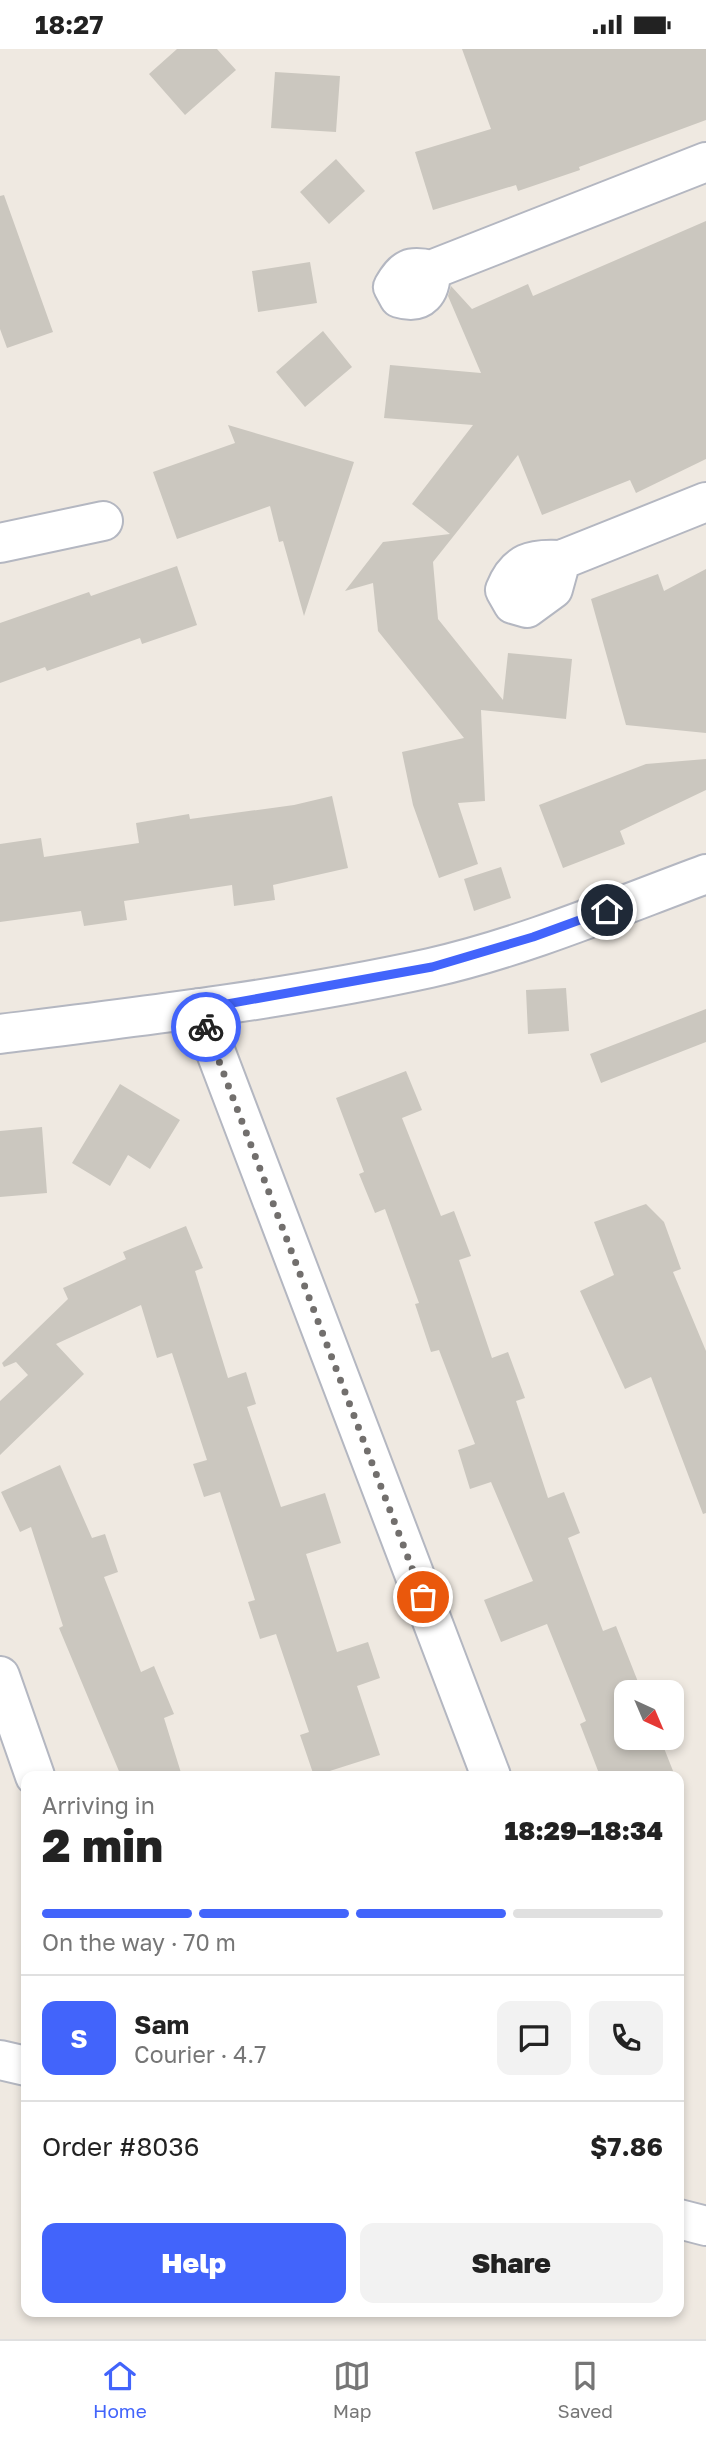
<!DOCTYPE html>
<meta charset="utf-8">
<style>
body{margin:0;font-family:"Golos Text",sans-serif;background:#f2f2f2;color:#222;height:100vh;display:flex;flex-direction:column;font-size:26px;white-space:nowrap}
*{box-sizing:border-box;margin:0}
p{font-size:23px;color:#767676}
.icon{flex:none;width:38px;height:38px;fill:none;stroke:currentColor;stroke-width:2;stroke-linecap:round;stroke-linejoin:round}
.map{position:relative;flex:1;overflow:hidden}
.sheet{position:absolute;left:21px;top:1722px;width:663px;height:546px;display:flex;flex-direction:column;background:#fff;border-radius:14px;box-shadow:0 4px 10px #0003}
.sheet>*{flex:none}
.needle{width:46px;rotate:136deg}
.controls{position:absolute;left:614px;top:1631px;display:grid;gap:14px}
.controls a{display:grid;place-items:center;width:70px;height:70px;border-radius:14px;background:#fff;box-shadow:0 4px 10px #0003;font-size:35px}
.pin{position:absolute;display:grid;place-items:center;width:60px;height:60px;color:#fff;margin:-30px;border:4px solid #fff;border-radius:50%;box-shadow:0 2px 7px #0007}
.courier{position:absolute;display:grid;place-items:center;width:70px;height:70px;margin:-35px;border:5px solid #4264fb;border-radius:50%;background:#fff;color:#222;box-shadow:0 2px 9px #0007}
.head em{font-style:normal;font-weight:800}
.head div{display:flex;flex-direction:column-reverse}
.head{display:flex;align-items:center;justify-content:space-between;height:119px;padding:0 21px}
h1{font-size:46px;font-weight:800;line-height:52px}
.bar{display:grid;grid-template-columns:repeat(4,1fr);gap:10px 7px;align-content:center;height:84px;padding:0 21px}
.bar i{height:9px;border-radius:5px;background:#e0e0e0}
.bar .active{background:#4264fb}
.bar p{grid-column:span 4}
.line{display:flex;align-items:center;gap:18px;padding:0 21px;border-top:2px solid #e0e0e0}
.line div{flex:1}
.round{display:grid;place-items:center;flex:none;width:74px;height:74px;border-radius:14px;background:#f2f2f2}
.primary-button{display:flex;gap:14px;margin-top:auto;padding:14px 21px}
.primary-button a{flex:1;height:80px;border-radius:14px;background:#4264fb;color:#fff;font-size:28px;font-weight:800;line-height:80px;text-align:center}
.primary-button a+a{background:#f2f2f2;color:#222}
.status{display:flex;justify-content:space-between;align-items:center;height:49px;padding:0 35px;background:#fff;direction:ltr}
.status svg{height:19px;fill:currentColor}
.tab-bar{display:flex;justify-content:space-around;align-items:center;height:98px;border-top:2px solid #e0e0e0;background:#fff;font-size:19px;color:#767676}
.tab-bar a{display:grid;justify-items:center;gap:4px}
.tab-bar .active{color:#4264fb}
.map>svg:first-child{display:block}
</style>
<div class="status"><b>18:27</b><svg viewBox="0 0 49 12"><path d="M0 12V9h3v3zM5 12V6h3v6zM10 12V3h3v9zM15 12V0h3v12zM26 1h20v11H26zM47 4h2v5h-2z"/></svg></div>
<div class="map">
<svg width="706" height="2290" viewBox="0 0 706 2290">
<rect width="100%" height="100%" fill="#efe9e1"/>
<path fill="#cbc7bf" d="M177,0h40l19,21 -51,45 -36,-41z
M462,0h244v71l-127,47 1,3 -62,21 -2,-6 -83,25 -18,-58 76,-23z
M275,23l65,4 -4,56 -65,-4z
M336,110l29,32 -36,33 -29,-32z
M4,146l49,137 -46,16 -7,-19v-133z
M706,172v238l-70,34 -6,-13 -88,35 -24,-60 -85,107 5,57 65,81 5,-47 64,6 -6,60 -85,-9 4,91 -27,2 20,61 -39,14 -26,-73 -11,-53 62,-14 -86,-107 -5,-48 -28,8 38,-49 67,-8 -38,-30 61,-79 -89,-7 6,-53 91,8 -33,-77 3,-10 21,23 56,-25 5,12z
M310,213l7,41 -59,9 -6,-41z
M323,282l29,36 -47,40 -29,-35z
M228,376l126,37 -50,154 -21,-75 -4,1 -9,-36 -93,33 -24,-67 82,-29z
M177,517l20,59 -55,19 -2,-6 -93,33 -2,-4 -45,16v-60l89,-31 2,4z
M706,520v164l-80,-8 -35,-126 67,-25 6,17z
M706,710v31l-86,41 5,13 -62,24 -24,-63 107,-41z
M332,747l16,72 -75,17 2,15 -41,6 -2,-21 -108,16 3,19 -43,6 -3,-15 -81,11v-78l41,-6 3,19 95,-14 -3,-20 53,-9 1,5 104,-14z
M501,818l10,31 -37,13 -10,-32z
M566,939l3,43 -41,3 -2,-44z
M706,960v33l-105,41 -11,-29z
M406,1022l16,39 -20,8 39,98 13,-5 17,45 -12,4 33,98 16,-6 17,46 -9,3 32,97 16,-6 16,41 -12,5 35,93 13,-5 26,66h-16v46h34l15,38h-75l-20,-52 6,-3 -39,-97 -46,18 -17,-42 49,-19 -42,-99 -21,7 -12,-39 17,-6 -36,-94 -8,2 -16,-48 4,-1 -34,-94 -10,4 -16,-39 5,-2 -28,-74z
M120,1035l60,36 -30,49 -22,-14 -18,31 -38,-23z
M42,1078l5,66 -47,4v-66z
M646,1155l18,18 17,47 -8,3 33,79v162l-3,1 -52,-137 -26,12 -45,-98 34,-16 -20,-53z
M186,1177l17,42 -8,3 33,107 18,-6 10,32 -9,3 34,100 44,-14 16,50 -35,11 31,98 31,-10 12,36 -23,8 23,69 -66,21 -14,-41 9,-3 -33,-98 -16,5 -12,-37 7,-2 -35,-108 -16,5 -11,-33 14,-4 -35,-107 -15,5 -16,-53 -85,39 28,30 -84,81v-54l28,-26 -12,-13 -12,5 -2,-4 66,-64 -5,-11 63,-29 -3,-7z
M60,1416l32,73 13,-4 13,38 -14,5 37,95 13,-6 20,48 -10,4 18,58h-61l-62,-148 4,-2 -32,-99 -11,5 -19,-40z"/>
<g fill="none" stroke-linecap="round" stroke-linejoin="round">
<g stroke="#b4b7c1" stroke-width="42">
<path id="minor" d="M431,221c0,22 -9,35 -32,28l-6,-11c11,-19 17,-22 38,-17l275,-108
M0,494l103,-22
M561,511l-8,29 -26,19 -14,-4 -8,-14c11,-28 27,-32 56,-30l145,-58
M199,959l292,768
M0,985c144,-18 288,-35 430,-66 93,-21 187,-61 276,-94
M0,1627l35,100
M0,2011l26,6
M679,2170l27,7"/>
</g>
<use href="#minor" stroke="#fff" stroke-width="38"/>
</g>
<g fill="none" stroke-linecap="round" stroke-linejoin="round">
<path stroke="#726f6d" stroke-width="7" stroke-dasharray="0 12.6" d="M206,978l217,570"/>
<path stroke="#4264fb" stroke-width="9" d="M206,978l-7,-18 233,-42 101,-30 74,-27"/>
</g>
</svg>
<div class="controls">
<a><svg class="needle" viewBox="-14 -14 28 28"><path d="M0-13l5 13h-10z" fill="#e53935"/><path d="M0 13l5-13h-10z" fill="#767676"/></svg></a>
</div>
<div class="pin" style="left:423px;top:1548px;background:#ea580c"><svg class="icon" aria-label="bag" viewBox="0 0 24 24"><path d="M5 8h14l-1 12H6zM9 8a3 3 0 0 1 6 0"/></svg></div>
<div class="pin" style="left:607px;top:861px;background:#1f2937"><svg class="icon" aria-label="home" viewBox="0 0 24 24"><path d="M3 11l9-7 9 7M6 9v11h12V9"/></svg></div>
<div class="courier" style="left:206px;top:978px"><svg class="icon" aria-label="bike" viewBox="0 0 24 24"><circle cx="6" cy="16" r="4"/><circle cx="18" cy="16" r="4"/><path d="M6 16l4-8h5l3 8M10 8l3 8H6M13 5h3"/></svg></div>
<section class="sheet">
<div class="head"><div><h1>2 min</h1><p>Arriving in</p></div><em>18:29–18:34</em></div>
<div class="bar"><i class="active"></i><i class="active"></i><i class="active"></i><i></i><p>On the way · 70 m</p></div>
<div class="line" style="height:126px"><b class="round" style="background:#4264fb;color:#fff">S</b><div><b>Sam</b><p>Courier · 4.7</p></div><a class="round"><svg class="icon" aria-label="chat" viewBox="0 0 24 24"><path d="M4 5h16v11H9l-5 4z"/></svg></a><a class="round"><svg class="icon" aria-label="phone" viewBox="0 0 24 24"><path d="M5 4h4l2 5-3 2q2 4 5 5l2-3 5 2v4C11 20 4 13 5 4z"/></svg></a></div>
<div class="line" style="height:91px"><div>Order #8036</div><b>$7.86</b></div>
<div class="primary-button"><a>Help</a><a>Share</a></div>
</section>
</div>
<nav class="tab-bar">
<a class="active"><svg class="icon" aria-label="home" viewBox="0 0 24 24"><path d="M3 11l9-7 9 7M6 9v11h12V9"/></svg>Home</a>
<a><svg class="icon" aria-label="map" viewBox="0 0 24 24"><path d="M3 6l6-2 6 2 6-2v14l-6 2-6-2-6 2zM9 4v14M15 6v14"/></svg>Map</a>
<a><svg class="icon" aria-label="saved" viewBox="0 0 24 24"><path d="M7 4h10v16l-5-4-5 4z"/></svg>Saved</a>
</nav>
